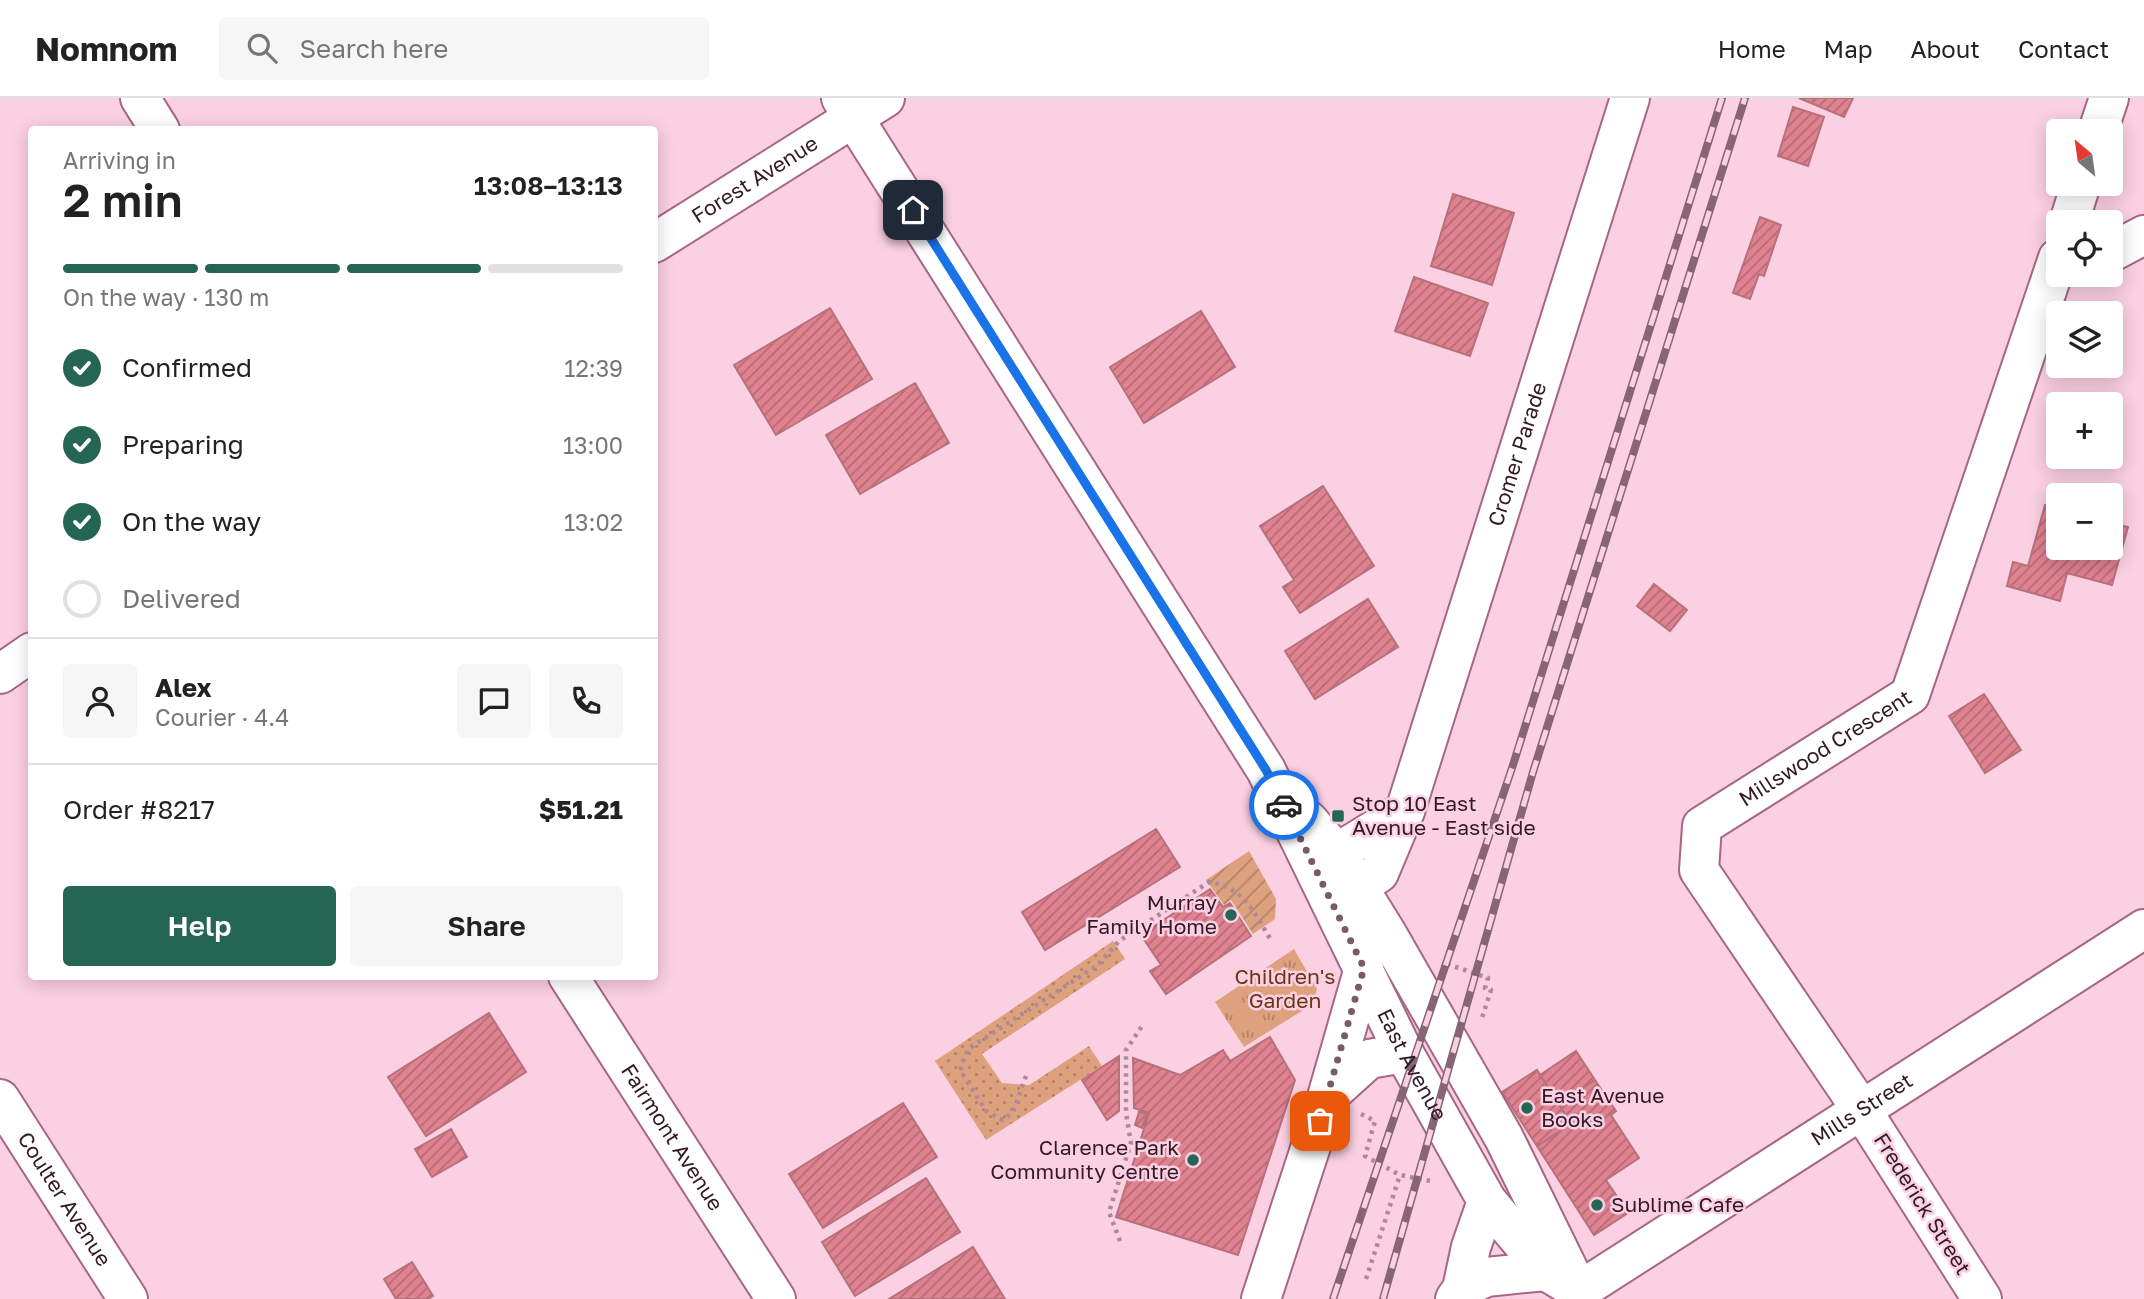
<!DOCTYPE html>
<meta charset="utf-8">
<style>
body{margin:0;font-family:"Golos Text",sans-serif;background:#f6f6f6;color:#222;height:100vh;display:flex;flex-direction:column;font-size:26px;white-space:nowrap}
*{box-sizing:border-box;margin:0}
p{font-size:23px;color:#767676}
.icon{flex:none;width:38px;height:38px;fill:none;stroke:currentColor;stroke-width:2;stroke-linecap:round;stroke-linejoin:round}
.map{position:relative;flex:1;overflow:hidden}
.drawer{position:absolute;left:28px;top:28px;width:630px;height:854px;display:flex;flex-direction:column;background:#fff;border-radius:7px;box-shadow:0 4px 18px #0003}
.drawer>*{flex:none}
.needle{width:46px;rotate:331deg}
.fabs{position:absolute;left:2046px;top:21px;display:grid;gap:14px}
.fabs a{display:grid;place-items:center;width:77px;height:77px;border-radius:7px;background:#fff;box-shadow:0 4px 18px #0003;font-size:35px}
.pin{position:absolute;display:grid;place-items:center;width:60px;height:60px;color:#fff;margin:-30px;border-radius:14px;box-shadow:0 4px 10px #0006}
.courier{position:absolute;display:grid;place-items:center;width:70px;height:70px;margin:-35px;border:5px solid #1a73e8;border-radius:50%;background:#fff;color:#222;box-shadow:0 2px 9px #0007}
.summary em{font-style:normal;font-weight:600}
.summary div{display:flex;flex-direction:column-reverse}
.summary{display:flex;align-items:center;justify-content:space-between;height:119px;padding:0 35px}
h1{font-size:46px;font-weight:600;line-height:52px}
.bar{display:grid;grid-template-columns:repeat(4,1fr);gap:10px 7px;align-content:center;height:84px;padding:0 35px}
.bar i{height:9px;border-radius:5px;background:#e0e0e0}
.bar .selected{background:#256553}
.bar p{grid-column:span 4}
.line{display:flex;align-items:center;gap:18px;padding:0 35px;border-top:2px solid #e0e0e0}
.line div{flex:1}
.round{display:grid;place-items:center;flex:none;width:74px;height:74px;border-radius:7px;background:#f6f6f6}
ol{padding:0 35px;list-style:none}
li{display:flex;align-items:center;gap:21px;height:77px}
li p{margin-inline-start:auto}
li .icon{padding:7px;border-radius:50%;background:#256553;color:#fff;stroke-width:4}
li:last-child{color:#767676}
li i{width:38px;height:38px;border:4px solid #e0e0e0;border-radius:50%}
.action{display:flex;gap:14px;margin-top:auto;padding:14px 35px}
.action a{flex:1;height:80px;border-radius:7px;background:#256553;color:#fff;font-size:28px;font-weight:600;line-height:80px;text-align:center}
.action a+a{background:#f6f6f6;color:#222}
header{display:flex;align-items:center;gap:42px;box-sizing:border-box;height:98px;padding:0 35px;background:#fff;border-bottom:2px solid #e0e0e0}
header strong{font-size:33px}
nav{display:flex;gap:38px;margin-inline-start:auto;font-size:24px}
.search{width:490px;height:63px;background:#f6f6f6;display:flex;align-items:center;gap:18px;box-sizing:border-box;padding:0 24px;border-radius:7px;color:#767676;font-size:26px}
.map>svg:first-child{display:block}
</style>
<header>
<strong>Nomnom</strong>
<div class="search"><svg class="icon" aria-label="search" viewBox="0 0 24 24"><circle cx="10" cy="10" r="6"/><path d="M15 15l6 6"/></svg>Search here</div>
<nav><a>Home</a><a>Map</a><a>About</a><a>Contact</a></nav>
</header>
<div class="map">
<svg width="2144" height="1201" viewBox="0 0 2144 1201">
<defs>
<pattern id="grass-dots" width="8" height="8" patternUnits="userSpaceOnUse" patternTransform="scale(1.75)"><rect width="8" height="8" fill="#dea17e"/><path d="M2 2h.1M6 6h.1" fill="none" stroke="#b58267" stroke-width="1.8" stroke-linecap="round"/></pattern>
<pattern id="park-tufts" width="24" height="20" patternUnits="userSpaceOnUse" patternTransform="scale(1.75)"><rect width="24" height="20" fill="#dea17e"/><path d="M3 7l-1-3M5 7V3M7 7l1-3M15 17l-1-3M17 17v-4M19 17l1-3" fill="none" stroke="#b58267"/></pattern>
<pattern id="garden-furrows" width="10" height="10" patternUnits="userSpaceOnUse" patternTransform="scale(1.75)"><rect width="10" height="10" fill="#dea17e"/><path d="M-1 1l2-2M0 10L10 0M9 11l2-2" fill="none" stroke="#b58267"/></pattern>
<pattern id="building-hatch" width="6" height="6" patternUnits="userSpaceOnUse" patternTransform="scale(1.75)"><rect width="6" height="6" fill="#e08290"/><path d="M-1 1l2-2M0 6l6-6M5 7l2-2" fill="none" stroke="#b66a75"/></pattern>
</defs>
<rect width="100%" height="100%" fill="#fbd0e2"/>
<path fill="url(#grass-dots)" d="M1113,843l12,18 -143,95 20,29 27,2 60,-39 13,20 -116,74 -51,-79z"/>
<path fill="url(#park-tufts)" d="M1294,851l23,40 -4,15 -69,43 -29,-45z"/>
<path fill="url(#garden-furrows)" d="M1249,753l27,48 -1,20 -22,15 -22,-34 -7,5 -18,-25z"/>
<path fill="url(#building-hatch)" stroke="#b7717b" stroke-width="2" d="M1799,0h54l-9,19z
M1793,9l31,10 -16,49 -30,-10z
M1453,96l61,19 -22,72 -61,-19z
M1760,119l21,8 -17,51 -5,-2 -9,25 -17,-6z
M1414,179l74,26 -18,53 -75,-25z
M830,210l42,71 -96,56 -42,-70z
M1201,213l34,56 -91,56 -34,-56z
M915,285l34,60 -89,51 -34,-59z
M1323,388l51,80 -74,47 -17,-26 11,-7 -34,-54z
M2045,407l13,3v40h52v-25l18,4 -16,58 -45,-12 -7,28 -53,-15 6,-24 15,4z
M1654,486l33,26 -17,21 -33,-25z
M1368,501l30,48 -83,52 -30,-48z
M1984,596l37,56 -36,23 -36,-57z
M1156,731l24,38 -135,83 -23,-38z
M1210,791l13,18 7,-4 21,33 -85,58 -16,-23 11,-6 -20,-30z
M489,915l37,59 -100,64 -38,-59z
M1270,939l25,43 -57,175 -122,-38 33,-104 -15,-5 -1,-50 47,17 43,-25 7,11z
M1576,953l19,29 -36,24 -19,-29z
M1119,958v55l-12,9 -25,-40z
M1537,972l34,54 -34,22 -35,-54z
M1595,982l21,31 -5,4 28,43 -33,22 22,33 -34,22 -57,-89 34,-22 -12,-20z
M903,1005l34,54 -114,71 -34,-54z
M1139,1014l8,2 -5,14 -7,-3z
M451,1031l16,28 -35,20 -17,-28z
M926,1080l34,54 -105,64 -33,-54z
M973,1149l32,52h-116z
M412,1164l21,34 -5,3h-32l-12,-20z"/>
<g fill="none" stroke-linecap="round" stroke-linejoin="round">
<g stroke="#a76784" stroke-width="42">
<g id="minor">
<path d="M140,0l20,32"/>
<path d="M2098,33l11,-33"/>
<path d="M2069,124l12,-38"/>
<path id="s1" d="M654,145l231,-145"/>
<path d="M2110,155l34,-18"/>
<path d="M0,576l32,-22"/>
<path d="M1337,755l68,-42"/>
<path id="s2" d="M1358,788l21,-13 26,-62 225,-713"/>
<path id="s3" d="M568,878l208,323"/>
<path d="M1327,999l42,-38 35,-6"/>
<path id="s4" d="M0,1001l128,200"/>
<path d="M1462,1191l24,-12 60,-6"/>
<path id="s5" d="M1579,1193l565,-362"/>
<path d="M1261,1201l66,-202 37,-129"/>
<path d="M1455,1201l7,-10 9,-42 16,-46"/>
<path id="s6" d="M1982,1201l-121,-190 -162,-239 3,-44 208,-131 148,-437"/>
</g>
</g>
<g stroke="#a76784" stroke-width="42">
<g id="tertiary">
<path id="s7" d="M841,0l425,672 138,283 83,148 59,70 33,20"/>
<path d="M1308,722l29,33 49,79 118,206 72,147"/>
</g>
</g>
<path stroke="#ae8a99" stroke-width="4.5" stroke-dasharray="3.5 5" stroke-linecap="butt" d="M1447,866l41,14 -3,10 6,2 -10,31
M1026,978l-13,36 -10,8 -17,-9 -26,-41 8,-21 130,-84 21,-24 90,-59c34,4 45,31 62,58
M1361,1016l14,7 -10,35 35,19 31,6
M1120,1143l-11,-29 22,-69 -5,-30v-63l18,-27
M1366,1181l34,-104"/>
<use href="#minor" stroke="#fff" stroke-width="38"/>
<use href="#tertiary" stroke="#fff" stroke-width="38"/>
<g stroke="#866574" stroke-width="8">
<path id="rail" d="M1333,1201l180,-534 209,-667
M1383,1201l150,-527 212,-674"/>
</g>
<use href="#rail" stroke="#fbd0e2" stroke-width="5" stroke-dasharray="16" stroke-linecap="butt"/>
</g>
<g fill="none" stroke-linecap="round" stroke-linejoin="round">
<path stroke="#795a68" stroke-width="7" stroke-dasharray="0 12.6" d="M1284,707l80,163 -44,153"/>
<path stroke="#1a73e8" stroke-width="9" d="M913,112l353,560 18,35"/>
</g>
<g fill="#256553" stroke="#fbd0e2" stroke-width="2.5">
<rect x="1331" y="711" width="14" height="14" rx="3.5"/>
<circle cx="1231" cy="817" r="7"/>
<circle cx="1527" cy="1010" r="7"/>
<circle cx="1193" cy="1062" r="7"/>
<circle cx="1597" cy="1107" r="7"/>
</g>
<g text-anchor="middle" stroke-width="5" stroke-linejoin="round" paint-order="stroke">
<g font-size="21" fill="#331a26" stroke="#fbd0e2">
<text dy="7" stroke="none"><textPath href="#s1" startOffset="119">Forest Avenue</textPath></text>
<text dy="7" stroke="none"><textPath href="#s2" startOffset="466">Cromer Parade</textPath></text>
<text dy="7" stroke="none"><textPath href="#s6" startOffset="704">Millswood Crescent</textPath></text>
<text dy="7" stroke="none"><textPath href="#s7" startOffset="1124">East Avenue</textPath></text>
<text dy="7" stroke="none"><textPath href="#s5" startOffset="336">Mills Street</textPath></text>
<text dy="7" stroke="none"><textPath href="#s3" startOffset="192">Fairmont Avenue</textPath></text>
<text dy="7" stroke="none"><textPath href="#s4" startOffset="119">Coulter Avenue</textPath></text>
<text transform="translate(1922 1106) rotate(58)" y="7">Frederick Street</text>
</g>
<g font-size="21" fill="#331a26" stroke="#fbd0e2" text-anchor="start">
<text x="1352" y="713">Stop 10 East<tspan x="1352" dy="24">Avenue - East side</tspan></text>
<text x="1217" y="812" text-anchor="end">Murray<tspan x="1217" dy="24">Family Home</tspan></text>
<text x="1541" y="1005">East Avenue<tspan x="1541" dy="24">Books</tspan></text>
<text x="1179" y="1057" text-anchor="end">Clarence Park<tspan x="1179" dy="24">Community Centre</tspan></text>
<text x="1611" y="1114">Sublime Cafe</text>
</g>
<g font-size="21" fill="#693512" stroke="#fbd0e2">
<text x="1285" y="886">Children's<tspan x="1285" dy="24">Garden</tspan></text>
</g>
</g>
</svg>
<div class="fabs">
<a><svg class="needle" viewBox="-14 -14 28 28"><path d="M0-13l5 13h-10z" fill="#e53935"/><path d="M0 13l5-13h-10z" fill="#767676"/></svg></a>
<a><svg class="icon" aria-label="locate" viewBox="0 0 24 24"><circle cx="12" cy="12" r="6"/><path d="M12 2v4M12 18v4M2 12h4M18 12h4"/></svg></a>
<a><svg class="icon" aria-label="layers" viewBox="0 0 24 24"><path d="M12 4l9 5-9 5-9-5zM3 14l9 5 9-5"/></svg></a>
<a>+</a>
<a>−</a>
</div>
<div class="pin" style="left:1320px;top:1023px;background:#ea580c"><svg class="icon" aria-label="bag" viewBox="0 0 24 24"><path d="M5 8h14l-1 12H6zM9 8a3 3 0 0 1 6 0"/></svg></div>
<div class="pin" style="left:913px;top:112px;background:#1f2937"><svg class="icon" aria-label="home" viewBox="0 0 24 24"><path d="M3 11l9-7 9 7M6 9v11h12V9"/></svg></div>
<div class="courier" style="left:1284px;top:707px"><svg class="icon" aria-label="car" viewBox="0 0 24 24"><path d="M5 17H2v-5l4-1 3-4h7l3 4 3 1v5h-3M9 17h6M6 11h13"/><circle cx="7" cy="17" r="2"/><circle cx="17" cy="17" r="2"/></svg></div>
<section class="drawer">
<div class="summary"><div><h1>2 min</h1><p>Arriving in</p></div><em>13:08–13:13</em></div>
<div class="bar"><i class="selected"></i><i class="selected"></i><i class="selected"></i><i></i><p>On the way · 130 m</p></div>
<ol>
<li><svg class="icon" aria-label="check" viewBox="0 0 24 24"><path d="M5 12l5 5 9-10"/></svg>Confirmed<p>12:39</p></li>
<li><svg class="icon" aria-label="check" viewBox="0 0 24 24"><path d="M5 12l5 5 9-10"/></svg>Preparing<p>13:00</p></li>
<li><svg class="icon" aria-label="check" viewBox="0 0 24 24"><path d="M5 12l5 5 9-10"/></svg>On the way<p>13:02</p></li>
<li><i></i>Delivered</li>
</ol>
<div class="line" style="height:126px"><a class="round"><svg class="icon" aria-label="person" viewBox="0 0 24 24"><circle cx="12" cy="8" r="4"/><path d="M4 21q1-7 8-7t8 7"/></svg></a><div><b>Alex</b><p>Courier · 4.4</p></div><a class="round"><svg class="icon" aria-label="chat" viewBox="0 0 24 24"><path d="M4 5h16v11H9l-5 4z"/></svg></a><a class="round"><svg class="icon" aria-label="phone" viewBox="0 0 24 24"><path d="M5 4h4l2 5-3 2q2 4 5 5l2-3 5 2v4C11 20 4 13 5 4z"/></svg></a></div>
<div class="line" style="height:91px"><div>Order #8217</div><b>$51.21</b></div>
<div class="action"><a>Help</a><a>Share</a></div>
</section>
</div>
